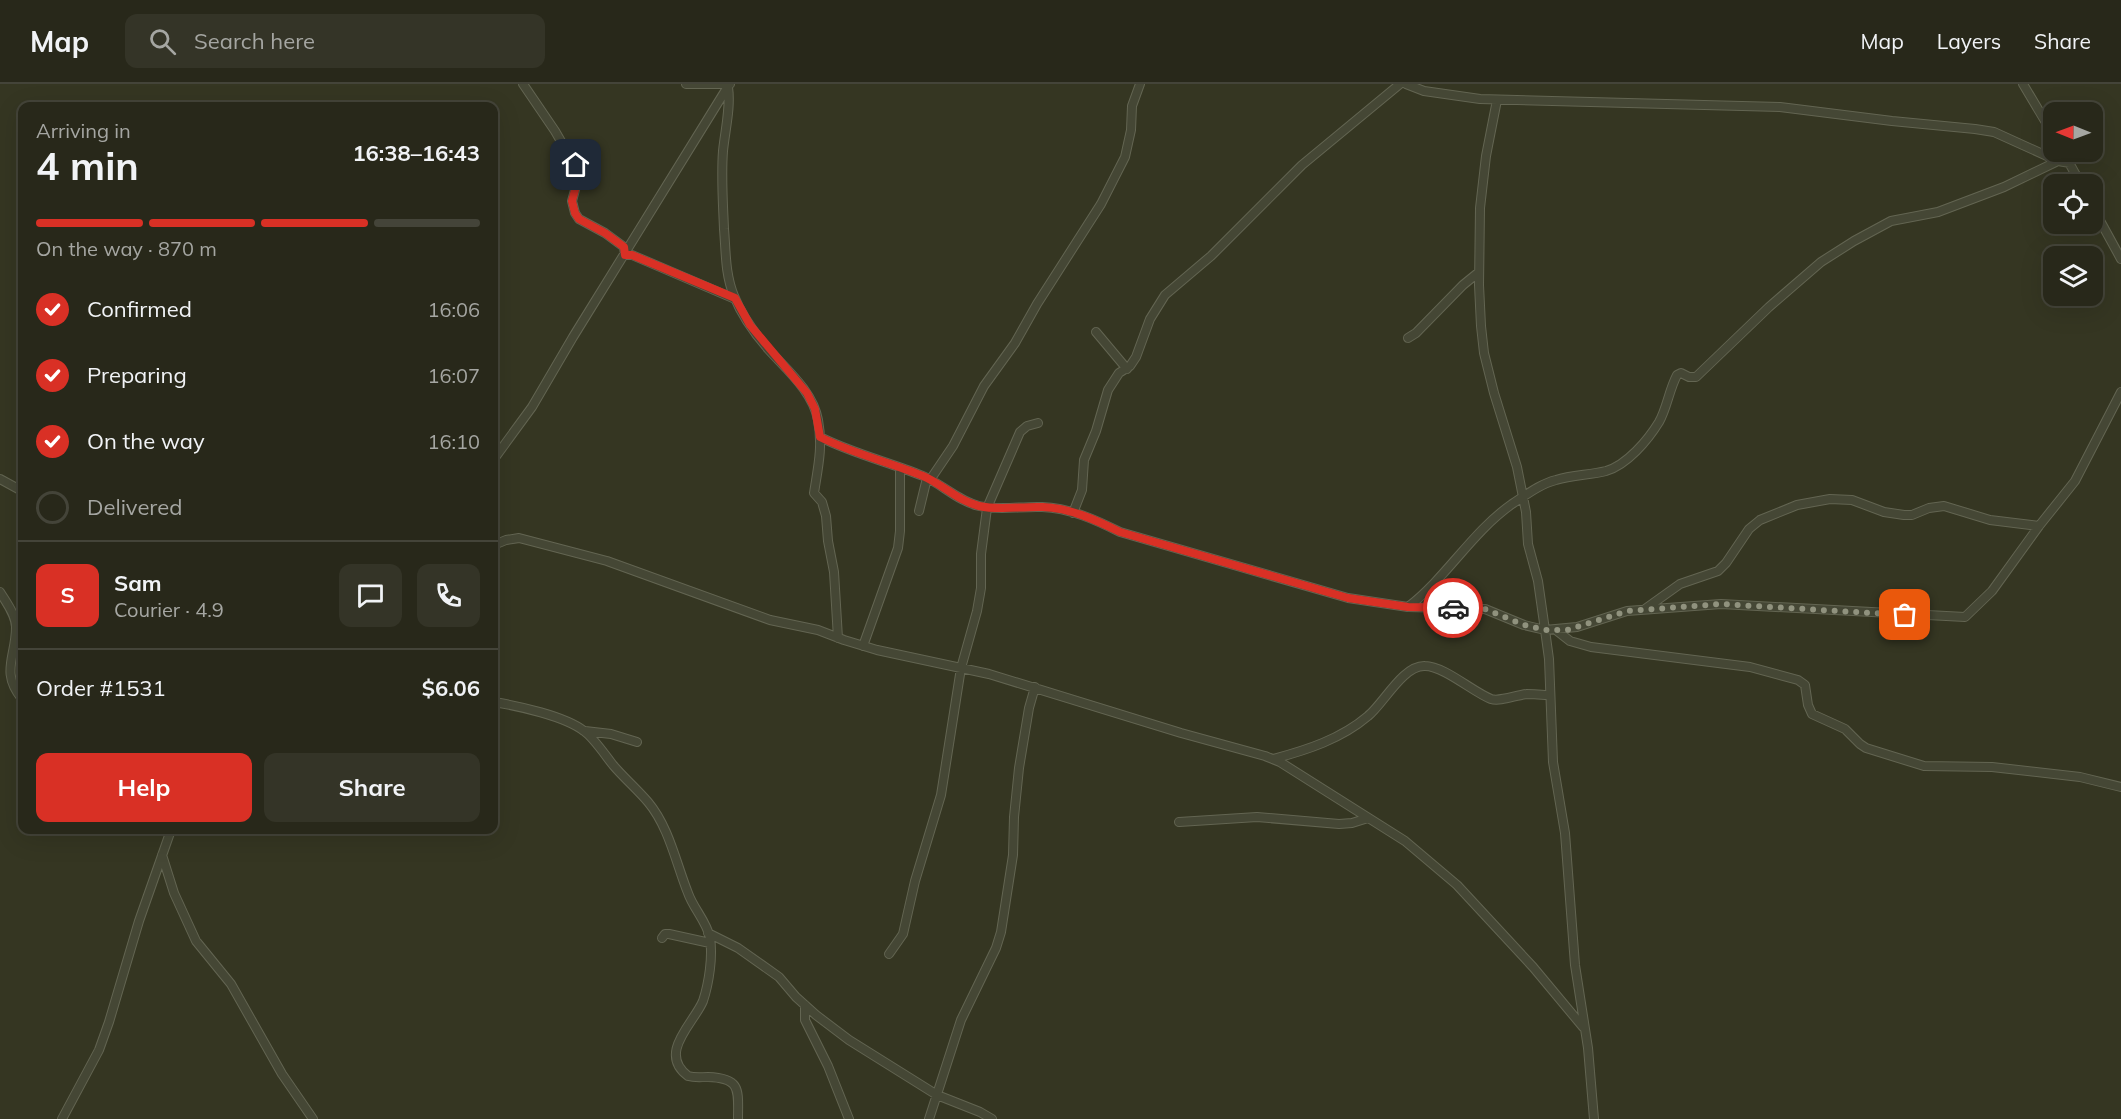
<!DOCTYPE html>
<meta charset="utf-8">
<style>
body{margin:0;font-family:Mulish,sans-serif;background:#343427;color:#f1f3f6;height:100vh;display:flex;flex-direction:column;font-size:22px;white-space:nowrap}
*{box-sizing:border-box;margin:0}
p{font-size:20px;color:#a5a6a2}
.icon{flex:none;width:33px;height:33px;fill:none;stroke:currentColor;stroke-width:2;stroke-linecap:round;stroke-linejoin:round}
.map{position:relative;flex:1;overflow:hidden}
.sheet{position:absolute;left:18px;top:18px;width:480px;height:732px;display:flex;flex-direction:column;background:#28281a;border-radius:12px;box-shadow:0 6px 24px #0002,0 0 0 2px #444439}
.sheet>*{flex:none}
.needle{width:39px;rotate:271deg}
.fabs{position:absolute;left:2043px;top:18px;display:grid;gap:12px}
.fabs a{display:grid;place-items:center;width:60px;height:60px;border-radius:12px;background:#28281a;box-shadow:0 6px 24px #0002,0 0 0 2px #444439;font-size:30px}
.pin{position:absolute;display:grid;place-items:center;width:51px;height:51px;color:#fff;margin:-26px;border-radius:12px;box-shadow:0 3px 9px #0006}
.courier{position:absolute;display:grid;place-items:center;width:60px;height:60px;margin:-30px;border:4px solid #d93025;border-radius:50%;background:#fff;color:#222;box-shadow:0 2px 8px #0007}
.summary em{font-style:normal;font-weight:700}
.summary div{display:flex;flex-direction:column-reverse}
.summary{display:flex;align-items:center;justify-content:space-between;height:102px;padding:0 18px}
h1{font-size:39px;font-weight:700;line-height:45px}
.bar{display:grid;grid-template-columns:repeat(4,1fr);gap:9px 6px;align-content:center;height:72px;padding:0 18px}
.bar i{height:8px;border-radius:4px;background:#444439}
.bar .on{background:#d93025}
.bar p{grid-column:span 4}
.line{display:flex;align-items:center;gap:15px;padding:0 18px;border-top:2px solid #444439}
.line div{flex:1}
.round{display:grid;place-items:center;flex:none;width:63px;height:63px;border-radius:12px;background:#343427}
ol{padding:0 18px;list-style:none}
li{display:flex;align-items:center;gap:18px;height:66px}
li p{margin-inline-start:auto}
li .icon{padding:6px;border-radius:50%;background:#d93025;color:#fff;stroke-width:4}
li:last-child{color:#a5a6a2}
li i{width:33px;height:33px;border:3px solid #444439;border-radius:50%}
.action{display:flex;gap:12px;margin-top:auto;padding:12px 18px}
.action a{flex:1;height:69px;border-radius:12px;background:#d93025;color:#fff;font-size:24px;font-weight:700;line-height:69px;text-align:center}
.action a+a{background:#343427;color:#f1f3f6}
header{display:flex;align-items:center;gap:36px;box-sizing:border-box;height:84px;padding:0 30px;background:#28281a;border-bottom:2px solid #444439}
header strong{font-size:28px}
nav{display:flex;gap:33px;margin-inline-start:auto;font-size:21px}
.search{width:420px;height:54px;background:#343427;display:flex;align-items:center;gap:15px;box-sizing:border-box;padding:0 21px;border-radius:12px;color:#a5a6a2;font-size:22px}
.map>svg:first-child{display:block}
</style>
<header>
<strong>Map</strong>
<div class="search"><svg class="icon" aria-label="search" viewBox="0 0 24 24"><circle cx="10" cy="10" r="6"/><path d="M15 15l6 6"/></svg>Search here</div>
<nav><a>Map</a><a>Layers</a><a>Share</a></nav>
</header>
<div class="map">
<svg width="2121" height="1035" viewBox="0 0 2121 1035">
<rect width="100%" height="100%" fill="#353622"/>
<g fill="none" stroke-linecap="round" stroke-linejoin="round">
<g stroke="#636552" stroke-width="10">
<path id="street" d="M523,0l32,47 22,38 1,10 -6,22 3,12 4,6 26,14 19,14 1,8h7l103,44
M686,0h44
M1406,0l18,7 56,8 300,8 112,14 83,8 19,3 64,29 12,2
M2023,0l31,52
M728,3c3,21 -3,43 -5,64 -2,26 0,52 1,78 2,23 1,45 10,67 8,20 21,38 35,54 19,21 44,42 49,70 5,27 0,47 -4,73l8,9 4,14 2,25 6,31 4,66
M1497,16l-11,56 -6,52 -1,77 2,41 3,27 10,40 23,74 9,45 2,32 10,37 7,49 4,29 4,103 12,71 10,132 13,83 6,71
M2063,68l18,32
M2092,122l29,53
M1096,248l31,37
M1408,254l8,-5 47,-48 16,-13
M820,353c34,17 69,25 103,39 19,8 35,25 56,30 21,5 42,0 63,1 28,1 54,13 78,25l228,66 60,9 77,2 39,16 21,5 32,-3 50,-16 94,-7 244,13 27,-26 47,-65 36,-45 46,-89
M494,375l38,-52 41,-70 154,-249
M0,395l22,12
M930,396l23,-34 31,-60 31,-43 22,-39 64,-100 24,-47 6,-27 1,-24 8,-22
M919,427l8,-33
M1073,429l9,-23 2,-30 12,-29 12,-41 11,-17 11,-7 6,-9 14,-38 15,-24 46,-39 91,-91 98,-81
M494,461l12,-5 13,-2 88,23 163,59 48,10 26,10 33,10 112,24 192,59 84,23 15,6 125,79 52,44 76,82 50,60
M0,508c6,10 16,23 16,35 0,30 -16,45 6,72
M1408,523c39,-30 63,-74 104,-103 14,-9 28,-20 44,-24 16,-5 34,-5 50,-9 21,-6 42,-31 53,-49 8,-14 10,-32 18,-47l4,-2 8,4h7l73,-70 52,-45 33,-21 37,-20 47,-9 66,-25 54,-26
M1645,525l35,-25 38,-13 8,-8 23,-34 11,-9 37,-15 33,-6 22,1 32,12 20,3h8l17,-7 15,-2 46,14 49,6
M1556,546l14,11 21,6 159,20 48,13 7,5 3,20 4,9 33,15 15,15 6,4 58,18 68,1 88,10 41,10
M863,562l35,-98 2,-17v-63
M494,618c24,4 71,14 90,29 10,7 21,24 29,34 11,13 24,24 35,37 21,25 28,61 40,91 5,15 19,29 22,45 3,18 -1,45 -7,63 -9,22 -46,52 -15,75 7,2 13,1 20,1 34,1 30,14 30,42
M585,647l26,3 26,8
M1273,675c34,-9 68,-20 95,-43 16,-13 35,-51 57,-50 19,0 48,26 66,33 9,3 25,-4 36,-5 7,0 15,1 23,1
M1179,738l78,-5 82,7 13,-1 16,-5
M162,771l12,38 22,48 35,43 51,90 31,45
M708,849l30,15 41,29 17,20 20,18 33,25 88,55 43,17 12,7
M662,854l3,-4h4l41,9
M889,870l14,-20 12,-53 26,-86 20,-127 16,-57 4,-23v-34l6,-46 33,-76 7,-6 11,-3
M805,921v15l23,46 21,53
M62,1035l37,-69 10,-28 30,-101 32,-91
M929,1035l32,-99 35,-72 5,-16 12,-77 1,-38 5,-49 10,-60 6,-21"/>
</g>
<use href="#street" stroke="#454735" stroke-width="8"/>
</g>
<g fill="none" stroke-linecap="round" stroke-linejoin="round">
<path stroke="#90927e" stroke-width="6" stroke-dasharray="0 10.8" d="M1453,524l32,1 39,16 21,5h22l60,-19 94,-7 184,11"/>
<path stroke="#d93025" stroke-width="8" d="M576,81l2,14 -6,22 3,12 4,6 26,14 19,14 1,8h7l103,43 15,27 57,68 8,16 5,28c34,17 69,25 103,39 19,8 35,25 56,30 21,5 42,0 64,1 27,1 53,13 77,25l228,66 60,9 45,1"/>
</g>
</svg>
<div class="fabs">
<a><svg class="needle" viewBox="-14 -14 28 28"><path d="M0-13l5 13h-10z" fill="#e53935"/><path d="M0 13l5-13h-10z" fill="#a5a6a2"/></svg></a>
<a><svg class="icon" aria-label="locate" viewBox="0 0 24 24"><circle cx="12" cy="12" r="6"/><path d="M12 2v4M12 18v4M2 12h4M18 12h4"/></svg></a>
<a><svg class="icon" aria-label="layers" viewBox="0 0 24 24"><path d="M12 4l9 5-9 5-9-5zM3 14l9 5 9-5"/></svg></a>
</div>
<div class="pin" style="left:1905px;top:531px;background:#ea580c"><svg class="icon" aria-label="bag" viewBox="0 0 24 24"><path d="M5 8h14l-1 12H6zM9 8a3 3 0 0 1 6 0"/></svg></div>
<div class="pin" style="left:576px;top:81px;background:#1f2937"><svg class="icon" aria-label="home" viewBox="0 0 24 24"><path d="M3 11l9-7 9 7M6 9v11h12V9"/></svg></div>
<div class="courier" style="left:1453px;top:524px"><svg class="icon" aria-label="car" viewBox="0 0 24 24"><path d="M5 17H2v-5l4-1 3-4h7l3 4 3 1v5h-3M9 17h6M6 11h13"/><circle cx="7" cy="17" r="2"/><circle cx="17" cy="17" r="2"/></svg></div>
<section class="sheet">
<div class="summary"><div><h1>4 min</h1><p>Arriving in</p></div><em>16:38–16:43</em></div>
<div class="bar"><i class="on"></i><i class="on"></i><i class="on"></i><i></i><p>On the way · 870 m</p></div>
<ol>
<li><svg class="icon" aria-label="check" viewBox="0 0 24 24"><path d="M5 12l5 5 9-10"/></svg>Confirmed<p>16:06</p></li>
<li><svg class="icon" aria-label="check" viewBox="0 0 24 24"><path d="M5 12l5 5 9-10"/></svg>Preparing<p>16:07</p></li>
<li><svg class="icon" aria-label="check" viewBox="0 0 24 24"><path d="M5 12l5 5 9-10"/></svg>On the way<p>16:10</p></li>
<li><i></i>Delivered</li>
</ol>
<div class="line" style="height:108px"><b class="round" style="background:#d93025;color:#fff">S</b><div><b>Sam</b><p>Courier · 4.9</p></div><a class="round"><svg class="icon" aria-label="chat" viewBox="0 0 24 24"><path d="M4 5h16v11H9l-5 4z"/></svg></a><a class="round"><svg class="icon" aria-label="phone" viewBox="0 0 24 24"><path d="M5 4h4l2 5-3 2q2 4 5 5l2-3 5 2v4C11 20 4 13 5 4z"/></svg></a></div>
<div class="line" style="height:78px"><div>Order #1531</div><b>$6.06</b></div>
<div class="action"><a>Help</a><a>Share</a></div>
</section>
</div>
